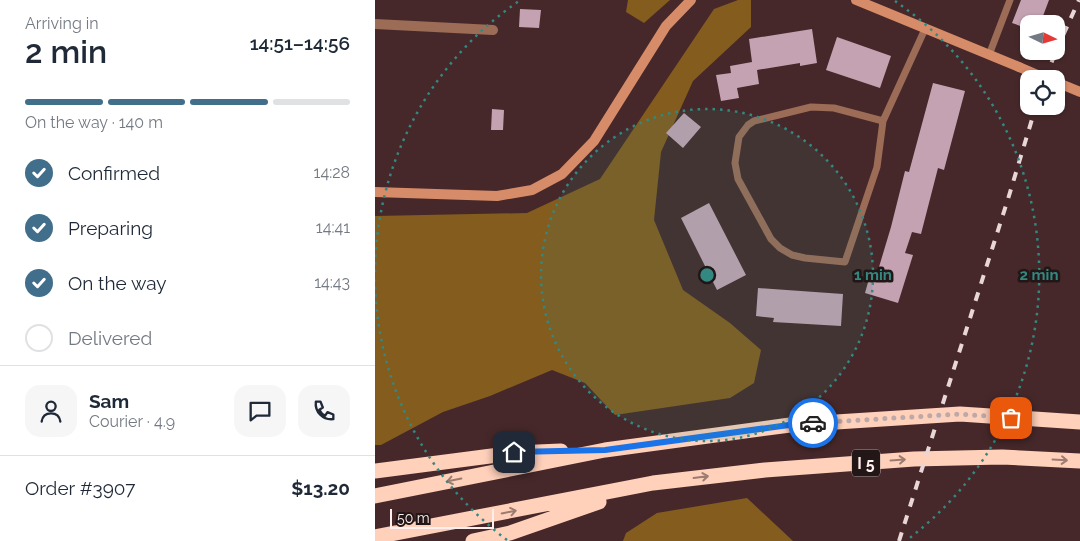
<!DOCTYPE html>
<meta charset="utf-8">
<style>
body{margin:0;font-family:Raleway,sans-serif;background:#f6f6f7;color:#1f2937;height:100vh;display:flex;flex-direction:column;font-size:19px;white-space:nowrap}
*{box-sizing:border-box;margin:0}
p{font-size:16px;color:#747a83}
.icon{flex:none;width:28px;height:28px;fill:none;stroke:currentColor;stroke-width:2;stroke-linecap:round;stroke-linejoin:round}
.map{position:relative;flex:1;overflow:hidden}
.sheet{display:flex;flex-direction:column;background:#fff;width:375px}
.sheet>*{flex:none}
.needle{width:32px;rotate:95deg}
.tools{position:absolute;left:645px;top:15px;display:grid;gap:10px}
.tools a{display:grid;place-items:center;width:45px;height:45px;border-radius:10px;background:#fff;box-shadow:0 1px 4px #0004;font-size:25px}
.scale{position:absolute;left:15px;bottom:12px;width:104px;box-sizing:border-box;padding-left:5px;border:2px solid #fee;border-top:0;font-size:14px;line-height:18px;white-space:nowrap;color:#fee;-webkit-text-stroke:4px #231616;paint-order:stroke}
.pin{position:absolute;display:grid;place-items:center;width:42px;height:42px;color:#fff;margin:-21px;border-radius:10px;box-shadow:0 2px 8px #0006}
.courier{position:absolute;display:grid;place-items:center;width:50px;height:50px;margin:-25px;border:4px solid #1a73e8;border-radius:50%;background:#fff;color:#222;box-shadow:0 1px 6px #0007}
.overview em{font-style:normal;font-weight:600}
.overview div{display:flex;flex-direction:column-reverse}
.overview{display:flex;align-items:center;justify-content:space-between;height:85px;padding:0 25px}
h1{font-size:32px;font-weight:600;line-height:38px}
.bar{display:grid;grid-template-columns:repeat(4,1fr);gap:8px 5px;align-content:center;height:60px;padding:0 25px}
.bar i{height:6px;border-radius:4px;background:#e0e1e3}
.bar .selected{background:#416e8b}
.bar p{grid-column:span 4}
.line{display:flex;align-items:center;gap:12px;padding:0 25px;border-top:1px solid #e0e1e3}
.line div{flex:1}
.round{display:grid;place-items:center;flex:none;width:52px;height:52px;border-radius:15px;background:#f6f6f7}
ol{padding:0 25px;list-style:none}
li{display:flex;align-items:center;gap:15px;height:55px}
li p{margin-inline-start:auto}
li .icon{padding:5px;border-radius:50%;background:#416e8b;color:#fff;stroke-width:4}
li:last-child{color:#747a83}
li i{width:28px;height:28px;border:2px solid #e0e1e3;border-radius:50%}
main{display:flex;flex:1;min-height:0}
.map>svg:first-child{display:block}
</style>
<main>
<section class="sheet">
<div class="overview"><div><h1>2 min</h1><p>Arriving in</p></div><em>14:51–14:56</em></div>
<div class="bar"><i class="selected"></i><i class="selected"></i><i class="selected"></i><i></i><p>On the way · 140 m</p></div>
<ol>
<li><svg class="icon" aria-label="check" viewBox="0 0 24 24"><path d="M5 12l5 5 9-10"/></svg>Confirmed<p>14:28</p></li>
<li><svg class="icon" aria-label="check" viewBox="0 0 24 24"><path d="M5 12l5 5 9-10"/></svg>Preparing<p>14:41</p></li>
<li><svg class="icon" aria-label="check" viewBox="0 0 24 24"><path d="M5 12l5 5 9-10"/></svg>On the way<p>14:43</p></li>
<li><i></i>Delivered</li>
</ol>
<div class="line" style="height:90px"><a class="round"><svg class="icon" aria-label="person" viewBox="0 0 24 24"><circle cx="12" cy="8" r="4"/><path d="M4 21q1-7 8-7t8 7"/></svg></a><div><b>Sam</b><p>Courier · 4.9</p></div><a class="round"><svg class="icon" aria-label="chat" viewBox="0 0 24 24"><path d="M4 5h16v11H9l-5 4z"/></svg></a><a class="round"><svg class="icon" aria-label="phone" viewBox="0 0 24 24"><path d="M5 4h4l2 5-3 2q2 4 5 5l2-3 5 2v4C11 20 4 13 5 4z"/></svg></a></div>
<div class="line" style="height:65px"><div>Order #3907</div><b>$13.20</b></div>
</section>
<div class="map">
<svg width="705" height="541" viewBox="0 0 705 541">
<rect width="100%" height="100%" fill="#46282a"/>
<path fill="#845c1e" d="M253,0h42l-26,23 -18,-11z
M363,0h13v27l-58,54 -32,71 -7,68 29,70 47,33 31,27 -7,33 -24,15 -115,17 -30,-32 -33,-13 -62,26 -47,16 -62,33h-6v-229l152,-3 73,-34 114,-170z
M372,498l46,43h-170l3,-8 31,-20z"/>
<path fill="#c4a2b2" d="M646,0h28l-9,24h-11v5l-17,-6z
M145,9l21,1 -2,18 -20,-1z
M437,29l5,34 -17,3v-3l-43,7 2,14 -22,4 2,10 -18,3 -5,-26 15,-2 -1,-7 22,-4 -3,-23z
M462,37l54,19 -11,32 -54,-18z
M558,83l32,8 -21,79 -6,-2 -17,66 -9,-2 -7,21 8,2 -15,48 -33,-10 5,-18 6,2 15,-50 14,-56 4,1z
M117,109l12,1 -1,20h-12z
M309,113l17,14 -18,21 -17,-15z
M334,203l37,72 -29,15 -36,-72z
M383,288l85,6 -2,32 -68,-4 1,-4 -18,-2z"/>
<g fill="none" stroke-linecap="round" stroke-linejoin="round">
<path stroke="#9c6c57" stroke-width="7" d="M614,55l21,-55
M508,121l-49,-13 -23,-1 -57,14 -6,4 -9,12 -4,26 3,16 33,60 9,9 12,7 13,3 40,4 32,-95 6,-46 42,-92"/>
<path stroke="#9c6c57" stroke-width="10" d="M0,24l118,6"/>
<path stroke="#d78c69" stroke-width="10" d="M481,0l163,67
M681,82l24,10
M0,192l122,4 35,-6 30,-16 32,-33 72,-115 25,-26"/>
<path stroke="#ffd0ba" stroke-width="15" d="M0,471l139,-18 47,-2
M0,496l230,-46 185,-25 170,-11 120,8
M0,537l278,-54 112,-13 149,-11 88,-2 78,4
M98,541l37,-8 89,-31"/>
<path stroke="#e9d7d7" stroke-width="4" stroke-dasharray="9 9" stroke-linecap="butt" d="M681,51l23,-51
M670,79l11,-28
M524,541l109,-342 28,-93"/>
<path stroke="#d78c69" stroke-width="10" d="M644,67l28,12"/>
</g>
<defs><path id="oneway-shaft" d="M-6 0H5M1.5-3L5.5 0L1.5 3" fill="none" stroke-width="1.6" stroke-linecap="round" stroke-linejoin="round" transform="scale(1.25)"/></defs>
<g stroke="#9c7c70">
<use href="#oneway-shaft" transform="translate(523 460) rotate(-4)"/>
<use href="#oneway-shaft" transform="translate(685 460) rotate(3)"/>
<use href="#oneway-shaft" transform="translate(326 477) rotate(-7)"/>
<use href="#oneway-shaft" transform="translate(79 480) rotate(169)"/>
<use href="#oneway-shaft" transform="translate(134 512) rotate(-11)"/>
</g>
<g fill="none" stroke-linecap="round" stroke-linejoin="round">
<path stroke="#bea9a9" stroke-width="5" stroke-dasharray="0 9" d="M438,423l147,-9 51,4"/>
<path stroke="#1a73e8" stroke-width="6" d="M139,452l91,-2 184,-25 24,-2"/>
</g>
<circle cx="332" cy="275" r="166" fill="#338881" fill-opacity=".12"/>
<g fill="none" stroke="#338881" stroke-width="2.5" stroke-dasharray="2.5 5">
<circle cx="332" cy="275" r="166"/>
<path d="M132 540A332 332 0 0 1 0 278M0 272A332 332 0 0 1 144 1M520 1A332 332 0 0 1 532 540"/>
</g>
<g text-anchor="middle" stroke-width="5" stroke-linejoin="round" paint-order="stroke">
<rect fill="#231616" stroke="#bdadad" stroke-width="1" x="477" y="449.5" width="28" height="27" rx="4"/>
<g font-size="16" font-weight="bold" fill="#fee">
<text x="491" y="469">I 5</text>
</g>
</g>
<circle cx="332" cy="275" r="8" fill="#338881" stroke="#231616" stroke-width="2.5"/>
<g font-size="15" text-anchor="middle" font-weight="bold" fill="#338881" stroke="#231616" stroke-width="5" stroke-linejoin="round" paint-order="stroke">
<text x="498" y="280">1 min</text>
<text x="664" y="280">2 min</text>
</g>
</svg>
<div class="tools">
<a><svg class="needle" viewBox="-14 -14 28 28"><path d="M0-13l5 13h-10z" fill="#e53935"/><path d="M0 13l5-13h-10z" fill="#747a83"/></svg></a>
<a><svg class="icon" aria-label="locate" viewBox="0 0 24 24"><circle cx="12" cy="12" r="6"/><path d="M12 2v4M12 18v4M2 12h4M18 12h4"/></svg></a>
</div>
<div class="scale">50 m</div>
<div class="pin" style="left:636px;top:418px;background:#ea580c"><svg class="icon" aria-label="bag" viewBox="0 0 24 24"><path d="M5 8h14l-1 12H6zM9 8a3 3 0 0 1 6 0"/></svg></div>
<div class="pin" style="left:139px;top:452px;background:#1f2937"><svg class="icon" aria-label="home" viewBox="0 0 24 24"><path d="M3 11l9-7 9 7M6 9v11h12V9"/></svg></div>
<div class="courier" style="left:438px;top:423px"><svg class="icon" aria-label="car" viewBox="0 0 24 24"><path d="M5 17H2v-5l4-1 3-4h7l3 4 3 1v5h-3M9 17h6M6 11h13"/><circle cx="7" cy="17" r="2"/><circle cx="17" cy="17" r="2"/></svg></div>
</div>
</main>
